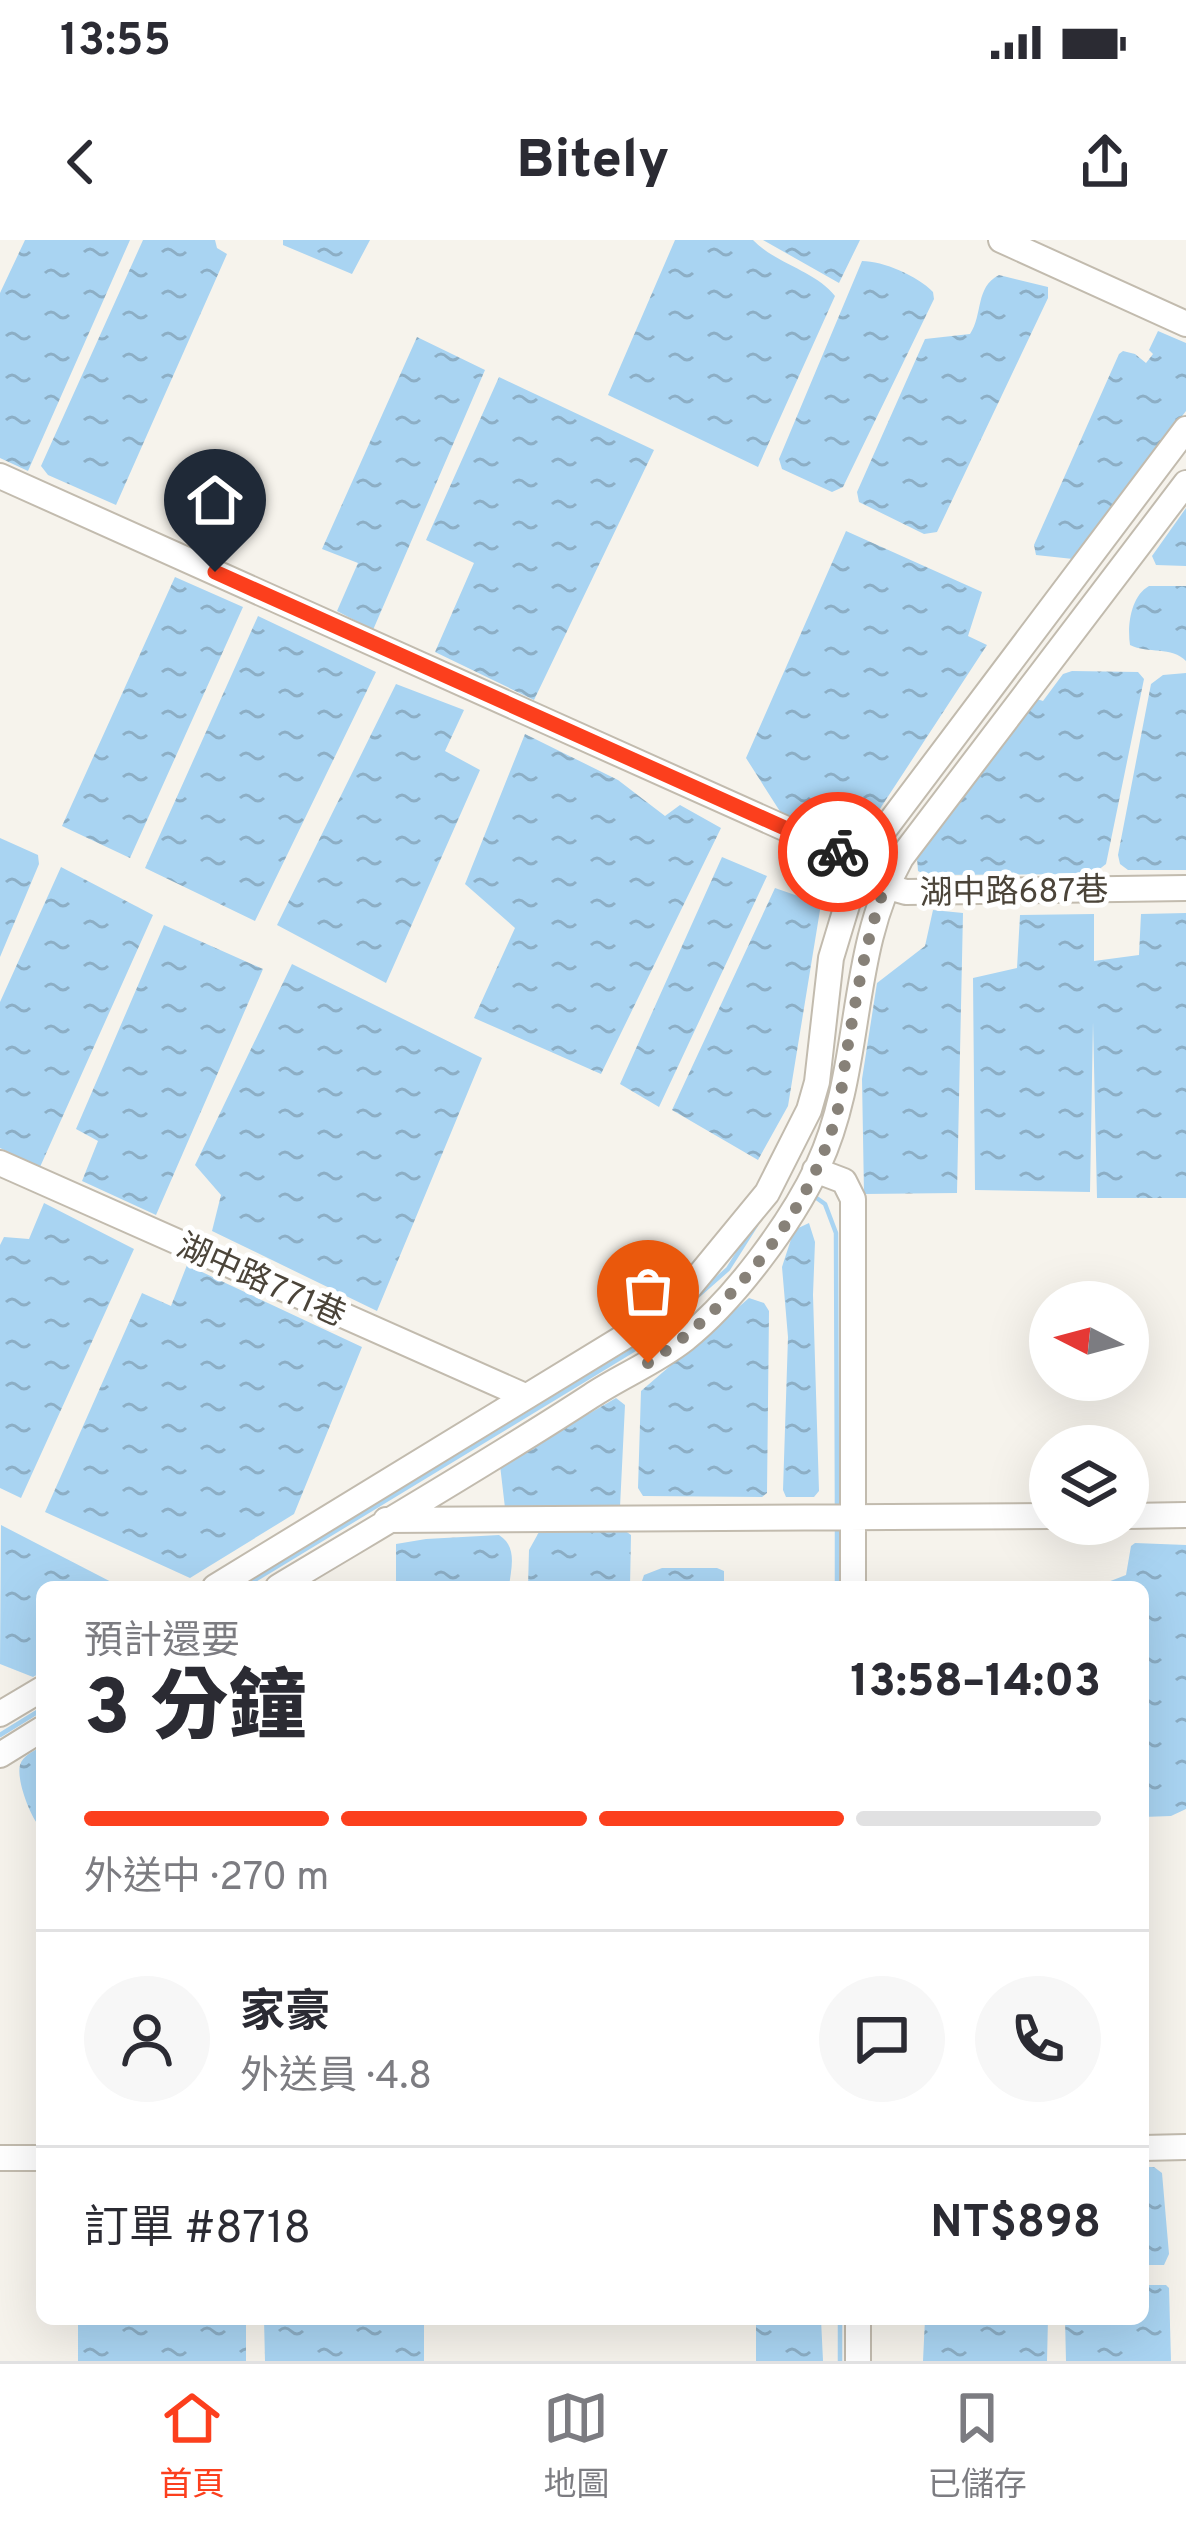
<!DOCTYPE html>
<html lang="zh-TW">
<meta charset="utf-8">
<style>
body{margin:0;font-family:Overpass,"Noto Sans TC",sans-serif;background:#f7f7f7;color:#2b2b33;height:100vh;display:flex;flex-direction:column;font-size:45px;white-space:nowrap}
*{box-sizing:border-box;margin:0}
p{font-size:39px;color:#7c7c81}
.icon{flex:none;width:66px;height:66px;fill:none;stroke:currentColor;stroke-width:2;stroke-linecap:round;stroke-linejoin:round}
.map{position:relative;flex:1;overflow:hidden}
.drawer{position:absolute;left:36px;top:1341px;width:1113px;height:744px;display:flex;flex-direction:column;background:#fff;border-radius:18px;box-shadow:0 12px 48px #0002}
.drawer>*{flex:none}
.needle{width:78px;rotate:276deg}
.fabs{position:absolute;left:1029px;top:1041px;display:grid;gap:24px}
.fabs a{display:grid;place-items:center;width:120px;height:120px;border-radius:50%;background:#fff;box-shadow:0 12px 48px #0002;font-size:60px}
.pin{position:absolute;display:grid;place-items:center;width:102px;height:102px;color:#fff;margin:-123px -51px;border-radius:50% 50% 50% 0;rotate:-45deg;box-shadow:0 0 12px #0007}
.pin .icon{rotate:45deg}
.courier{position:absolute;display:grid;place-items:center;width:120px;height:120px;margin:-60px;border:9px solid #fc3f1d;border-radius:50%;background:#fff;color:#222;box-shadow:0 3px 15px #0007}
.summary em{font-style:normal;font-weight:800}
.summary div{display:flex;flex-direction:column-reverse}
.summary{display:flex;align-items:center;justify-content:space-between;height:204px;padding:0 48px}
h1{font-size:78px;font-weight:800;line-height:90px}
.bar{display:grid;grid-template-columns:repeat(4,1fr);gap:18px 12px;align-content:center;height:144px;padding:0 48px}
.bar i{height:15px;border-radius:9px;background:#e1e1e2}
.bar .active{background:#fc3f1d}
.bar p{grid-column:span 4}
.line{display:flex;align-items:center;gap:30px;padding:0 48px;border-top:3px solid #e1e1e2}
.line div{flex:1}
.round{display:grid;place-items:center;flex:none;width:126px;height:126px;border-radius:63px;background:#f7f7f7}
.status{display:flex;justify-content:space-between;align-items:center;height:84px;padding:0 60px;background:#fff;direction:ltr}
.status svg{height:33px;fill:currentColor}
header{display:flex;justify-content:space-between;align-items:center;height:156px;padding:0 48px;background:#fff;font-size:54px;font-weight:800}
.tabs{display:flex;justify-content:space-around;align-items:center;height:168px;border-top:3px solid #e1e1e2;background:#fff;font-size:33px;color:#7c7c81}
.tabs a{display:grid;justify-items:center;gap:6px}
.tabs .active{color:#fc3f1d}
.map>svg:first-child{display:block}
</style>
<div class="status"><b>13:55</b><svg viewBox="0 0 49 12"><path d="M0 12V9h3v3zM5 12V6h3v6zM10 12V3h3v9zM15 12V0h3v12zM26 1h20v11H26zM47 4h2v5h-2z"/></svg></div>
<header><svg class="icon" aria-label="back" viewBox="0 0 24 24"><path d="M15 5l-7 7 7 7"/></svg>Bitely<svg class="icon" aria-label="share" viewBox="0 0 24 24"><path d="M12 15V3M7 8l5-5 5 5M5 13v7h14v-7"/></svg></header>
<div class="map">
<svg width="1186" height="2121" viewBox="0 0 1186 2121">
<defs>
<pattern id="water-ripples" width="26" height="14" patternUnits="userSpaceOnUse" patternTransform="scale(3)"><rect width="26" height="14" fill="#a9d4f2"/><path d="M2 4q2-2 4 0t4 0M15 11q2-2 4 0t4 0" fill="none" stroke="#8caec5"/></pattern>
</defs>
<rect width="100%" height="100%" fill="#f6f3ec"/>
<path fill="url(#water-ripples)" d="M25,0h105l-102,231 -28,-13v-165z
M143,0h72l2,8 10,6 -111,251 -68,-30 -7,-9z
M283,0h87l-18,34 -69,-29z
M675,0h78c23,24 63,31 82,56l-77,171 -150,-72z
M763,0h97l-21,43z
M862,21c21,0 56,15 71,31l1,7 -91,188 -11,5 -50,-23 -3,-10z
M999,35l49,12v11l-111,234 -13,2 -65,-32 -2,-10 68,-153 45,-5c13,-19 5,-47 29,-59z
M1158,91l28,12v68l-113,148 -37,-4 -2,-10 85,-191 4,-3 12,3 11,9 7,-9 -4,-4z
M417,97l68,33 -112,260 -36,-19 21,-48 -36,-14z
M499,137l155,73 -120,250 -99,-48 39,-89 -48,-23z
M1186,268v58l-30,-1 -4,-9z
M846,291l136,61 -14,44 19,9 -130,199 -76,-31 -35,-55z
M175,337l68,30 -113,251 -68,-32z
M1149,346h37v75c-14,-15 -38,-7 -56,-16 -3,-20 1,-49 19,-59z
M258,376l118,56 -121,249 -110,-53z
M1072,431l66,1 6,7 -38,185 -13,10 -167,1 -8,-4 -1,-13 120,-159 6,2 20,-27z
M1186,433v197h-58l-8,-6 -2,-9 33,-171 12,-9z
M396,444l68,26 -19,41 35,19 -94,213 -109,-58z
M525,494l93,46 47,36 15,-11 41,23 -120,246 -127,-56 41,-90 -50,-44z
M0,598l38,17 1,9 -39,93z
M722,617l45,19 -108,231 -39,-23z
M61,627l92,48 -113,252 -40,-19v-146z
M775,648l46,16 -33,202 -30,54 -86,-50z
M933,670l30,3 -6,280 -93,1 -2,-115 15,-96 48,-37z
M1186,673v285h-89l-4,-176 -3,170 -115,-2 -2,-212 44,-10 3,-53 74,-1v47l45,-6 2,-41z
M164,685l99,44 -107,246 -74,-34 16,-40 -22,-12z
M292,724l190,94 -105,253 -165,-80 9,-36 -26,-30z
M44,963l90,46 -113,249 -21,-10v-243l4,-8 25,2z
M809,983l6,19 -2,53 6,196 -5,6h-28l-3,-7 5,-153 -6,-70 12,-37z
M187,1025l175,82 -68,167 -104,64 -145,-66 97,-219 29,13z
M749,1058l15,5 5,8 -2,182 -5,4 -119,-1 -5,-8 3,-97z
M616,1158l9,7 -5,102 -115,1 -5,-43z
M1,1285l120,62h-79v85l-9,5 -33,-13z
M624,1290l7,5 -1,52h-102l1,-37 10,-18z
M499,1295c19,12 12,33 10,52h-113v-43l30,-5z
M1135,1303l51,2v264l-15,7 -28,1v-230h-48l31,-12 5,-29z
M662,1328h55l7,3v16h-84l4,-12z
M42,1506v82h-1c-10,-9 -25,-48 -21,-63 3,-10 13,-13 22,-19z
M1143,1927h11l8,6 7,81 -5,11h-21z
M1143,2045h23l3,3 2,73h-105l-1,-42h78z
M78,2079h168v42h-168z
M264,2079h160v42h-159z
M756,2079h65l2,42h-67z
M925,2079h123l-1,42h-124z"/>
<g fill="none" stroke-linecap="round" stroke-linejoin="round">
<path stroke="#a9d4f2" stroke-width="4.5" d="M811,954l14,10 11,29 1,277
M694,1059l34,-30 28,-44
M837,1287v60
M243,1347l405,-246 34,-30
M0,1495l42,-26
M840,2079v42"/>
<g stroke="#c2bbae" stroke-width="28">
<path id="minor" d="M1001,0l185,84
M0,236l860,386 25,24 21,6 280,-4
M0,923l525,233
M815,930l29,11 9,18v388
M1128,1276l58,-1
M386,1280l664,-4
M215,1347l427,-261 41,-31 84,-102 42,-83 8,-28 14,-124 29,-96 326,-433
M278,1347c105,-63 210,-124 313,-191 30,-20 65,-34 94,-57 50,-40 106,-116 133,-173 46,-98 29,-212 83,-308l285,-375
M0,1474l42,-25
M0,1515l42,-26
M1143,1908l43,-1
M0,1918h42
M858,2121v-42"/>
</g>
<use href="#minor" stroke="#fff" stroke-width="24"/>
</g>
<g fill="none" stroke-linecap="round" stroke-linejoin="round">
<path stroke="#878178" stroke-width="12" stroke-dasharray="0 21.6" d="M648,1123c83,-54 159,-147 187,-243 6,-20 8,-43 11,-64 10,-57 19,-115 39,-170l-25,-24 -22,-10"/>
<path stroke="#fc3f1d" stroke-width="15" d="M215,332l623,280"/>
</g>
<g text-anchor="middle" stroke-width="10" stroke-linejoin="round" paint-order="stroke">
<g font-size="33" fill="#4b4439" stroke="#fff">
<text transform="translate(1014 650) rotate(-1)" y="12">湖中路687巷</text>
<text transform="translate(262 1039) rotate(24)" y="12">湖中路771巷</text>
</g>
</g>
</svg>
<div class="fabs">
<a><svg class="needle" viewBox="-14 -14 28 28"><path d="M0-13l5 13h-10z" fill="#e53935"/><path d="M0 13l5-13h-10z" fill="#7c7c81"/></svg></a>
<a><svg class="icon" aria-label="layers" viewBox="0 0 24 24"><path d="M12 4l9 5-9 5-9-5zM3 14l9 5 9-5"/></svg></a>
</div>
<div class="pin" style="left:648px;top:1123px;background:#ea580c"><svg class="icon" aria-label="bag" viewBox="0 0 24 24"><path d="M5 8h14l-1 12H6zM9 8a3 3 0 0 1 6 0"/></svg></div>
<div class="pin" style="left:215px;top:332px;background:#1f2937"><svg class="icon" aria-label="home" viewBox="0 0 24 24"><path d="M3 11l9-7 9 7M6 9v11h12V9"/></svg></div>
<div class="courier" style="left:838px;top:612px"><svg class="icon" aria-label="bike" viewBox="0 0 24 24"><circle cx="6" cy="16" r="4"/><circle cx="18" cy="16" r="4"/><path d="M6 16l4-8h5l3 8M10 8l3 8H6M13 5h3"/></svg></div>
<section class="drawer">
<div class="summary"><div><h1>3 分鐘</h1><p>預計還要</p></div><em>13:58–14:03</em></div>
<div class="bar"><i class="active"></i><i class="active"></i><i class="active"></i><i></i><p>外送中 · 270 m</p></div>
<div class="line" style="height:216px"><a class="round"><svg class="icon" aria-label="person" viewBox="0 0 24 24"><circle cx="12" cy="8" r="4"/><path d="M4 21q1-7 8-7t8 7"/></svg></a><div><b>家豪</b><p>外送員 · 4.8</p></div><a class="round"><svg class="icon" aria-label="chat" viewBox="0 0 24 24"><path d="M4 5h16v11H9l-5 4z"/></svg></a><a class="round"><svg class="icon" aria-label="phone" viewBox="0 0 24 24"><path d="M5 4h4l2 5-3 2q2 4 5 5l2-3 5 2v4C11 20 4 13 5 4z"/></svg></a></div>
<div class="line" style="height:156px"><div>訂單 #8718</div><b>NT$898</b></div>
</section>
</div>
<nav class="tabs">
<a class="active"><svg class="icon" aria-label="home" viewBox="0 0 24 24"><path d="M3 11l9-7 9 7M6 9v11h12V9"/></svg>首頁</a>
<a><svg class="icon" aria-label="map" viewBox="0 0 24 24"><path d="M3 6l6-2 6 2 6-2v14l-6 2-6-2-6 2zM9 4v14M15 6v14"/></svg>地圖</a>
<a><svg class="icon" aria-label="saved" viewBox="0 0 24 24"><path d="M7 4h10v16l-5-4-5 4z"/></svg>已儲存</a>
</nav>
